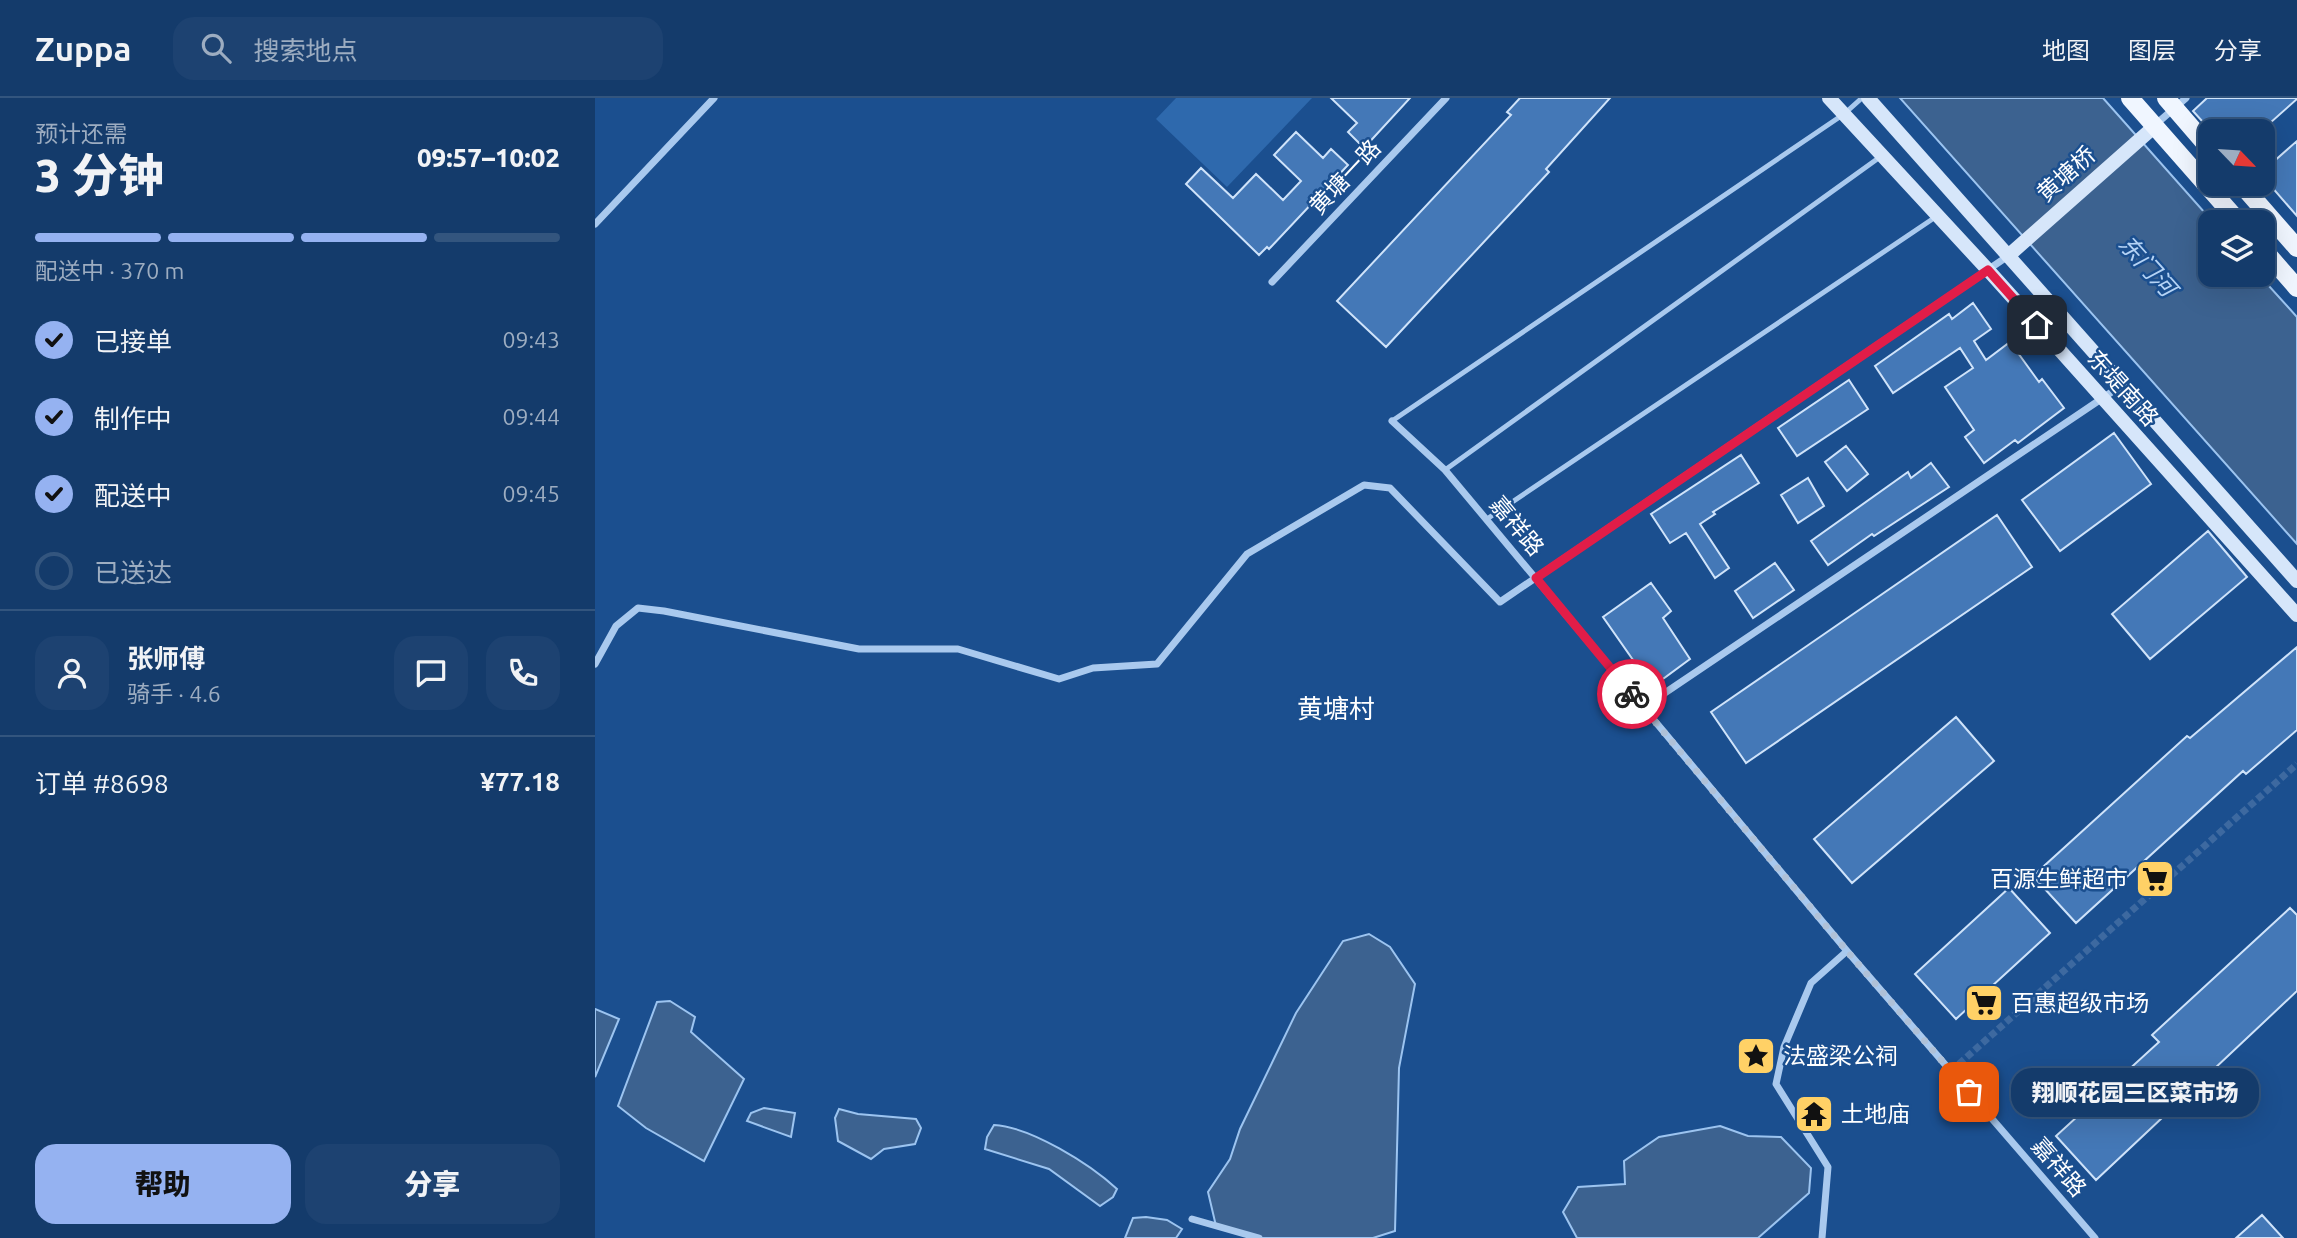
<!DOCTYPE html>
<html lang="zh">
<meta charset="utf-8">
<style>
body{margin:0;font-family:Ubuntu,"Noto Sans SC",sans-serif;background:#1d4271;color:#f1f3f6;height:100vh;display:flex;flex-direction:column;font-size:26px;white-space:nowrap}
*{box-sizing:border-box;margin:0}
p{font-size:23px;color:#9dadc1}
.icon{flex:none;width:38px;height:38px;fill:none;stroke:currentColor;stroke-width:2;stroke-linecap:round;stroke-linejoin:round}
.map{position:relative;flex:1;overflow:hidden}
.side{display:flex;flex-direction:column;background:#143b6b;width:595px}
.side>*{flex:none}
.needle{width:46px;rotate:115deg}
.fabs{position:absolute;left:1603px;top:21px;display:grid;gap:14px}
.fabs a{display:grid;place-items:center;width:77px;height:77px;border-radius:14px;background:#143b6b;box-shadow:0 7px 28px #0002,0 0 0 2px #33557e;font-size:35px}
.pin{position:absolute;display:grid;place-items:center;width:60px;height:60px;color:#fff;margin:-30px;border-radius:14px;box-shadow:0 4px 10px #0006}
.courier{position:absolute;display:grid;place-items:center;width:70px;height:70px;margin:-35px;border:5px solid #e11d48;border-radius:50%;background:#fff;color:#222;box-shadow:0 2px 9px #0007}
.bubble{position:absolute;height:49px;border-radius:21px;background:#143b6b;box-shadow:0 7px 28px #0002,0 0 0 2px #33557e;font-size:23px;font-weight:800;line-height:49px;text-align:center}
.summary em{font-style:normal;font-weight:800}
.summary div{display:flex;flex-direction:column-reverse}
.summary{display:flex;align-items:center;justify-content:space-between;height:119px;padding:0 35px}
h1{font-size:46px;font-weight:800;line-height:52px}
.bar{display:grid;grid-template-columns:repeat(4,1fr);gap:10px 7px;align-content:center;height:84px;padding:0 35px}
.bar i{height:9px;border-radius:5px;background:#33557e}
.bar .current{background:#95b2f1}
.bar p{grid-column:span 4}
.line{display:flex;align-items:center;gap:18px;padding:0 35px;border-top:2px solid #33557e}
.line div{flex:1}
.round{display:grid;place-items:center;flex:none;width:74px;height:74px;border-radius:21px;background:#1d4271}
ol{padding:0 35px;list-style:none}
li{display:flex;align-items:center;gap:21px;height:77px}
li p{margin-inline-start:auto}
li .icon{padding:7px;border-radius:50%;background:#95b2f1;color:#111;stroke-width:4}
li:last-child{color:#9dadc1}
li i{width:38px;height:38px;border:4px solid #33557e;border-radius:50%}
.cta{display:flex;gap:14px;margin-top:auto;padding:14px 35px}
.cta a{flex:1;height:80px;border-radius:21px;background:#95b2f1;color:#111;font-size:28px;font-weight:800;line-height:80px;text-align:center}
.cta a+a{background:#1d4271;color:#f1f3f6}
header{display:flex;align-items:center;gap:42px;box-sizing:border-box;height:98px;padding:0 35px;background:#143b6b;border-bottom:2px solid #33557e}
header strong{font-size:33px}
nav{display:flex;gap:38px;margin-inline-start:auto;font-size:24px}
.search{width:490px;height:63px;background:#1d4271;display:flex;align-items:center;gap:18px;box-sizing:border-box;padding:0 24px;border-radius:21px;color:#9dadc1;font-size:26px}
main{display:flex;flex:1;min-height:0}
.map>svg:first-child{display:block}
</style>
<header>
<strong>Zuppa</strong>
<div class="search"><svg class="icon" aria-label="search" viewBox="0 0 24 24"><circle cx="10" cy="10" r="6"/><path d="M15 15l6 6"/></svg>搜索地点</div>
<nav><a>地图</a><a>图层</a><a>分享</a></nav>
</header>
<main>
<section class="side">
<div class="summary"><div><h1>3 分钟</h1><p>预计还需</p></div><em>09:57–10:02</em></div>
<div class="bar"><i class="current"></i><i class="current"></i><i class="current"></i><i></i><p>配送中 · 370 m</p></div>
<ol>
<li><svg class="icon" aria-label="check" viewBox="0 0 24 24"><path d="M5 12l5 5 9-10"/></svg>已接单<p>09:43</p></li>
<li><svg class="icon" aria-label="check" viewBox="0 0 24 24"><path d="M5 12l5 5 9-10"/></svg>制作中<p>09:44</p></li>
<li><svg class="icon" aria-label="check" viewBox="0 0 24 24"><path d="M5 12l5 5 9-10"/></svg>配送中<p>09:45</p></li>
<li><i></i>已送达</li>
</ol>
<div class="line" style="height:126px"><a class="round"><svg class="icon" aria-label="person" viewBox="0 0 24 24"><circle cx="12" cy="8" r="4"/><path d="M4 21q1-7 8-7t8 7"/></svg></a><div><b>张师傅</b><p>骑手 · 4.6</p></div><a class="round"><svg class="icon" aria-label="chat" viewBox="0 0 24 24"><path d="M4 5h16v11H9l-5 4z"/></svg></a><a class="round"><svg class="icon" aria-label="phone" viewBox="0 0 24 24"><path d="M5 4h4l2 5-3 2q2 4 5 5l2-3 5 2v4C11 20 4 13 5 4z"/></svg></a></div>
<div class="line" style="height:91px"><div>订单 #8698</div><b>¥77.18</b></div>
<div class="cta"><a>帮助</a><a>分享</a></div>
</section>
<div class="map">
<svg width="1702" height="1140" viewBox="0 0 1702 1140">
<rect width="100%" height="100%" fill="#1b4f8f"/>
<path fill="#2e69ad" d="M581,0h136l-85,89 -71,-68z"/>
<path fill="#3c6290" stroke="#9cc4f0" stroke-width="2" d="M1305,0h203l110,124h-3v53h49l38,42v227z
M774,836l21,13 25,37 -16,84 -4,163 -22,7h-114l-43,-12 -8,-34 22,-33 10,-30 56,-116 47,-72z
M75,903l25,16 -4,15 53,47 -40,82 -58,-33 -28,-22 39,-104z
M0,911l24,10 -24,58z
M169,1010l31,5 -4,24 -44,-16 4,-8z
M244,1011l19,5 58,5 5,9 -6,16 -31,5 -13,10 -33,-18 -3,-23z
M399,1027c37,2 96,39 123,64l-4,8 -13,9 -51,-37 -64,-20 2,-12z
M1125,1028l28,10 33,1 30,31 -2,25 -51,45h-181l-14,-26 15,-25 47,-3 -1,-23 35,-24z
M551,1119l21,3 15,9 -6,9h-51l8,-20z"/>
<path fill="#4478b7" stroke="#cfe3fa" stroke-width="2" d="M736,0h79l-46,50 -16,-16 9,-9z
M925,0h90l-64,71 3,3 -163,175 -49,-46 174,-186 -4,-3z
M1612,0h90v1l-36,32h-50l-18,-20z
M701,34l27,26 8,-9 17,16 -79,84 -2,-2 -8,8 -73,-71 15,-16 32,30 23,-24 27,26 18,-19 -27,-26z
M1702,43v75l-34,-39v-6z
M1378,205l18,26 -17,12 12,19 24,-18 29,40 3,-3 22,29 -46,35 -3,-3 -31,23 -19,-26 9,-7 -29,-43 28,-19 -13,-20 -67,45 -18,-27 74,-52 3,5z
M1254,282l19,29 -71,47 -19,-28z
M1519,335l37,51 -91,67 -38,-51z
M1251,348l22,28 -21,17 -22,-29z
M1146,357l18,28 -46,29 2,2 -15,10 29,44 -14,10 -29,-45 -16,10 -19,-29z
M1336,365l18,24 -75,49 -2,-2 -44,31 -17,-24 97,-69 3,6z
M1213,380l16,28 -26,17 -17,-28z
M1402,417l35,52 -286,196 -35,-51z
M1613,433l39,46 -97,82 -38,-45z
M1180,465l19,27 -41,28 -18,-27z
M1056,485l20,28 -8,7 27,41 -38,28 -49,-70z
M1702,549v83l-51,44 -3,-3 -167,152 -43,-47 154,-140 3,2z
M1361,619l38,44 -142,122 -38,-44z
M1414,790l41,45 -94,86 -41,-45z
M1695,810l7,7v76l-201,189 -40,-44 103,-94 -7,-7z
M1667,1117l21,23h-47z"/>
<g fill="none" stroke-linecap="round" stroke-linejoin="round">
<path stroke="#3d69a0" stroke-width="7" stroke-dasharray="7 3.5" stroke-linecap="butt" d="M1356,973l346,-307"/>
<path stroke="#a9c9ee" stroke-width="5" d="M797,323l452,-307 18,-16
M850,372l435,-313
M892,421l450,-303"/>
<path stroke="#a9c9ee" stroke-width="7" d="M1560,27l31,-27
M0,126l119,-126
M677,184l174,-184
M797,323l53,49 402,481 248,287
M0,566l21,-38 22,-18 26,3 195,38h99l101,30 34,-11 64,-4 90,-110 117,-69 26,3 110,114 508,-346
M1049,609l478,-322
M597,1121l67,19
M1227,1140l6,-71 -52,-83 8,-37 27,-64 36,-32"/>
<path stroke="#d6e6fa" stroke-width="14" d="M1234,0l159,172 309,345
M1273,0l429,483
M1413,158l147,-130"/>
<path stroke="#f0f6ff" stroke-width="18" d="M1535,0l109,124
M1571,0l44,51
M1646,86l56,64
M1668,151l34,39"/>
</g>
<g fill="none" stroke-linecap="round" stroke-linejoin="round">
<path stroke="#afc1d8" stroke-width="7" stroke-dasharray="0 12.6" d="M1037,596l215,257 122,141"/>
<path stroke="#e11d48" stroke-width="9" d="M1037,596l-96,-116 452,-308 49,55"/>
</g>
<defs>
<g id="supermarket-square" transform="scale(2.0125)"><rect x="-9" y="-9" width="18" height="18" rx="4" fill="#ffd166" stroke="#1b4f8f"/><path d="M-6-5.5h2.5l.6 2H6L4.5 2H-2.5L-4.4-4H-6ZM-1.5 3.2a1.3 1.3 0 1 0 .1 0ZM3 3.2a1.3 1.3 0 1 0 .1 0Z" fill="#111"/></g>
<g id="sight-square" transform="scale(2.0125)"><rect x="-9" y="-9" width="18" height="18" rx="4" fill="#ffd166" stroke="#1b4f8f"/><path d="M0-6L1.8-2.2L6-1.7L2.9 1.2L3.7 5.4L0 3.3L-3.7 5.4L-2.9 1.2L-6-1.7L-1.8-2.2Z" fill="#111"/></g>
<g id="temple-square" transform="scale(2.0125)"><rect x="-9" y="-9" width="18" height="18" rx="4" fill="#ffd166" stroke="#1b4f8f"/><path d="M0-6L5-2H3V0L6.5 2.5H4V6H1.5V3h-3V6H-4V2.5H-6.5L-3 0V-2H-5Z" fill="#111"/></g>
</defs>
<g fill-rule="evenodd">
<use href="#supermarket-square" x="1560" y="781"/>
<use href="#supermarket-square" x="1389" y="905"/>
<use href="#sight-square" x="1161" y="958"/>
<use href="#temple-square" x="1219" y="1016"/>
</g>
<g text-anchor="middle" stroke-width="5" stroke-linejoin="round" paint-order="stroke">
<g font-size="23" fill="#fff" stroke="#1b4f8f">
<text transform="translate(1471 76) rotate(-42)" y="8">黄塘桥</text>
<text transform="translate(750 79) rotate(-47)" y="8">黄塘一路</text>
<text transform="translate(1528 290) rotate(48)" y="8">东堤南路</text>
<text transform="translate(922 428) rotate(50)" y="8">嘉祥路</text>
<text transform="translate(1464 1069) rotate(49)" y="8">嘉祥路</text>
</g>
<g font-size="23" fill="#fff" stroke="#1b4f8f" text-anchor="start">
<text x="1533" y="789" text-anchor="end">百源生鲜超市</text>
<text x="1416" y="913">百惠超级市场</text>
<text x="1188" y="966">法盛梁公祠</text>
<text x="1246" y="1024">土地庙</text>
</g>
<g font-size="24" font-style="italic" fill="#b5d3f5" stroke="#1b4f8f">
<text transform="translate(1552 168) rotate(48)" y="8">东门河</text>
</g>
<g font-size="26" fill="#fff" stroke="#1b4f8f">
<text x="741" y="620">黄塘村</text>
</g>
</g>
</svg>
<div class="fabs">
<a><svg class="needle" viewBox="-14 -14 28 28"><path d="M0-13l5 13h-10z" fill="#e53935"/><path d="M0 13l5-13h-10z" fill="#9dadc1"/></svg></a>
<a><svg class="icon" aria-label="layers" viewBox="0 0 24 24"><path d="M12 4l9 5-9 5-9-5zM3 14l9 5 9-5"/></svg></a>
</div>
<div class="pin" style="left:1374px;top:994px;background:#ea580c"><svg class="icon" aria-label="bag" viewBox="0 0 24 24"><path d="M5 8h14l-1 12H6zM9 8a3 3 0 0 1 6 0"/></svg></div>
<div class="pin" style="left:1442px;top:227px;background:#1f2937"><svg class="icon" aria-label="home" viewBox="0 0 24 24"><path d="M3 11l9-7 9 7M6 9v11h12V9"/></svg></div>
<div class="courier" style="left:1037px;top:596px"><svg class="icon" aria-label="bike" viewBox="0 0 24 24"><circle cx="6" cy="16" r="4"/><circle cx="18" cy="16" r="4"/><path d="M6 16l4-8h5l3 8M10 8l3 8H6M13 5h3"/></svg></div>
<div class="bubble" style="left:1416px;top:970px;width:248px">翔顺花园三区菜市场</div>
</div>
</main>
